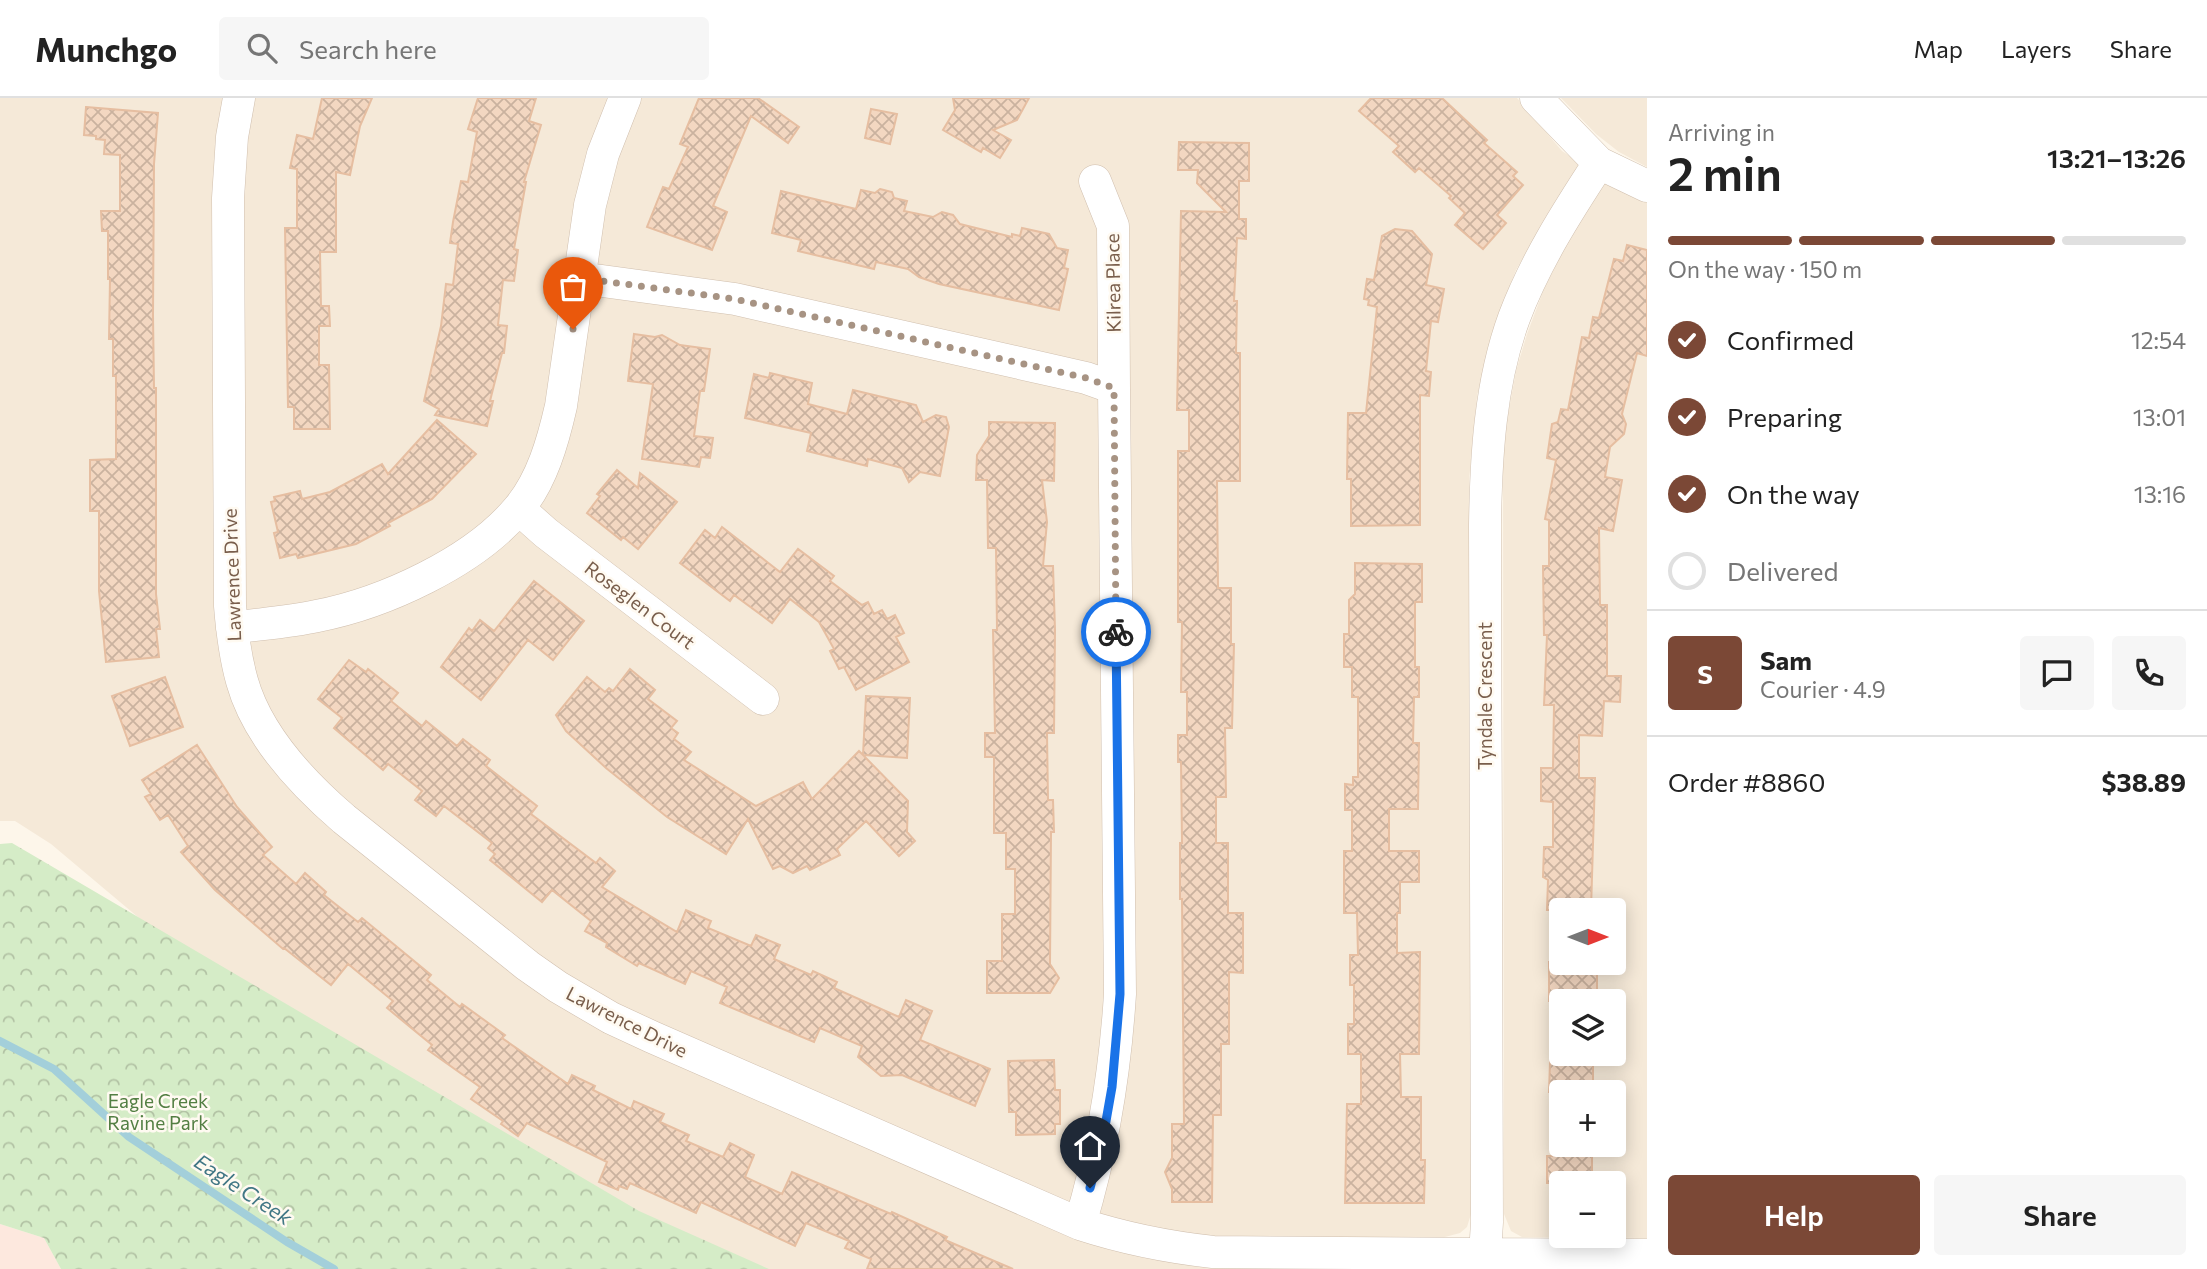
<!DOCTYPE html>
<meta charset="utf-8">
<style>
body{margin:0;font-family:Commissioner,sans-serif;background:#f6f6f6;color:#222;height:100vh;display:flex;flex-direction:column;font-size:26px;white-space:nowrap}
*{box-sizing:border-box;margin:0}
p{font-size:23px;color:#767676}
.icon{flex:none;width:38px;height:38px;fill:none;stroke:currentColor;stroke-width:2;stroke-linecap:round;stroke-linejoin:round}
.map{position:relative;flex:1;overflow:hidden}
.drawer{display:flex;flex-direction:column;background:#fff;width:560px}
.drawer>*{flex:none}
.needle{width:46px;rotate:90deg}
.fabs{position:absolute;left:1549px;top:800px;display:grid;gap:14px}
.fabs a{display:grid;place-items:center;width:77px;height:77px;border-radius:7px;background:#fff;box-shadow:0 4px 18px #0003;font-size:35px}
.pin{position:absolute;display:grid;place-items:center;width:60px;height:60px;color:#fff;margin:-72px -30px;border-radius:50% 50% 50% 0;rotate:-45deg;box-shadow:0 0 7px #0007}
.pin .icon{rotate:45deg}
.courier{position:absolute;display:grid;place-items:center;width:70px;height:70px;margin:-35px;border:5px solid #1a73e8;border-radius:50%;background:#fff;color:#222;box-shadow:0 2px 9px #0007}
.summary em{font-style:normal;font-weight:600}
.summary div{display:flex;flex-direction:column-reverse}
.summary{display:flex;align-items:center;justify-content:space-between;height:119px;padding:0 21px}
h1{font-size:46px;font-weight:600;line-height:52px}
.bar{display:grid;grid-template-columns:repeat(4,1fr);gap:10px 7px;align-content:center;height:84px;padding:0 21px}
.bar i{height:9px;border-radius:5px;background:#e0e0e0}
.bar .on{background:#7b4836}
.bar p{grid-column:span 4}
.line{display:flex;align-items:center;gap:18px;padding:0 21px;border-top:2px solid #e0e0e0}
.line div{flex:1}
.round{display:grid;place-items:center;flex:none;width:74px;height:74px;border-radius:7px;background:#f6f6f6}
ol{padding:0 21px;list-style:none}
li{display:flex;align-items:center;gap:21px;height:77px}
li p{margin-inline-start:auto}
li .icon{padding:7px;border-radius:50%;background:#7b4836;color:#fff;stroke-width:4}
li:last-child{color:#767676}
li i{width:38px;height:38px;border:4px solid #e0e0e0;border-radius:50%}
.primary-button{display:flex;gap:14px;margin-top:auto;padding:14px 21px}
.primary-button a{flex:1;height:80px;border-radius:7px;background:#7b4836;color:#fff;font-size:28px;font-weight:600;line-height:80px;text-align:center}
.primary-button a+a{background:#f6f6f6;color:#222}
header{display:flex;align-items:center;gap:42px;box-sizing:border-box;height:98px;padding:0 35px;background:#fff;border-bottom:2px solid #e0e0e0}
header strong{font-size:33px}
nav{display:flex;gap:38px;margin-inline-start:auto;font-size:24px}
.search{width:490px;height:63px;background:#f6f6f6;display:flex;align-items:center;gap:18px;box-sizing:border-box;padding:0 24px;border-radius:7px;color:#767676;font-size:26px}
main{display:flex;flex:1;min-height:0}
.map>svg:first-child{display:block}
</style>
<header>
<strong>Munchgo</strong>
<div class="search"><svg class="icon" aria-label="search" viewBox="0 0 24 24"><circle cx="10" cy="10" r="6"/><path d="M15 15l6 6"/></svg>Search here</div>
<nav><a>Map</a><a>Layers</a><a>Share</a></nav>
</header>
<main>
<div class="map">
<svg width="1647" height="1171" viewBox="0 0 1647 1171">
<defs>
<pattern id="forest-crowns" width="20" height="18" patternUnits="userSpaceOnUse" patternTransform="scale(1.75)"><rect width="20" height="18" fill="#d5ecc7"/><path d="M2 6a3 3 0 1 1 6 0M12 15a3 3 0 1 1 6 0" fill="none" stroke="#b2c2a4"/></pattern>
<pattern id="building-cross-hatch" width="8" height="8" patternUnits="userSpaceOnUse" patternTransform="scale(1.75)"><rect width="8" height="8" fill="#f3d7c1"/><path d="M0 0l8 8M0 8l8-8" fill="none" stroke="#cab29f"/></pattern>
</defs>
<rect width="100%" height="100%" fill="#fdf6ea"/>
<path fill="#f5e9d8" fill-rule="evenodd" d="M0,0h1517l45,53 66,44 19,8v1035l-125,-1 -11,-6 -7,-17 -1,-758 3,-31 10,-54 11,-37 17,-45 21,-42 24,-39 -24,-22 -49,84 -20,52 -19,74 -8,85 2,733 -4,13 -7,6 -15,4 -12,32h-746l-454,-272 -182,-153 -36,-23h-15zM1561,812h53v52h-53zM1561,903h53v53h-53zM1561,994h53v52h-53zM1561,1085h53v53h-53z
M1561,0h86v69l-28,-15 -23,-18z"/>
<path fill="#fde8de" d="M0,1126l44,14 17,31h-61z"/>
<path fill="url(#forest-crowns)" d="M12,745l627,368 130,58h-708l-17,-31 -44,-14v-380z"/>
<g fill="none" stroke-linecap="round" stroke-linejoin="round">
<path stroke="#a3cfda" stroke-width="8" d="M0,943l54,28 75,68 158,105 47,27"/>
</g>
<path fill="url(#building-cross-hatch)" stroke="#e6bea1" stroke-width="2" d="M322,0h50l-12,28 -10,49 -14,-3v80h-16l1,54h8l1,20h-11v39h10l1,64h-36v-22h-6l-3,-179h12v-59l-7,-1 7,-33 16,4z
M478,0h58l-7,23 12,4 -17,57h2l-12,67 4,1 -4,31 -11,-1 -5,45 9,1 -3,27h-2l-12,48h3l-6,25 -52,-11 4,-6 -15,-8 17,-75 5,-42 7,1 5,-41 -8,-1 3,-21 8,-41 7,1 9,-50 -9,-3z
M699,0h59l41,29 -11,16 -37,-27 -38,90 14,6 -15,38 -65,-23 16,-40 6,2 19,-42 -8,-3z
M953,0h76l-12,22 -24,10 18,10 -11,18 -17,-10 -2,4 -38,-22 12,-20z
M1371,0h71l45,42 -3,3 33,29 -4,4 10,9 -26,30 9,8 -23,26 -28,-24 10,-12 -16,-15 2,-2 -32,-28 -4,4 -22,-20 6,-6 -40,-35z
M86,9l72,6 -4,51 -1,151 1,73h2v206l4,35h-4l3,28 -53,5 -7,-71v-80h-9v-51l26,-1v-83h-3v-37h-4l1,-60h-2v-48h-6l-1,-20h19v-56l-16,-1 1,-14 -9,-1v-3l-12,-1z
M871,11l26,5 -7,30 -25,-6z
M1179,44l70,1v38h-10v38h7v20l-9,-1 -3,63h3l-1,52h4v128h-23l1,107h13v56h3l-2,84h-7l1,69h-10v46h12v70h15v60l-14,-1v72h-8v71h-8l-1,87h-40v-13l-7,-17 7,-14v-34h12l-2,-225h-2v-56h2l-1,-81h-3v-27h9v-43h-6l1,-70h-4v-171h11v-41h-12l4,-199 45,1 -29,-29 1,-13h-20z
M880,91l12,3 2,6 13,3 -3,10 29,6 9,-5 11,3 7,9 52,13v-3l8,2 2,-8 27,6 8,14 11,2 -4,18 4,1 -9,41 -120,-26 -20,-7 -11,-8 -32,-7 -2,7 -76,-18 3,-11 -29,-7 9,-42 75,18 5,-19 14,3z
M1395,131l17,2 20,23 -6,31 18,4 -6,33 -7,-1 -5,50 5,1 -2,24 -9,-1v130l-69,1v-47h-4l1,-66h18l11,-106 -9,-2 1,-5 -5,-1 3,-20 7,1 8,-44z
M1627,147l20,5v106l-10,-3 -15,61 4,10 -2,10 -14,13 -5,30 17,3 -9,51 -14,-3 1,77h7v71h14l-1,26 -16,-1 -2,35 -23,-1v43h16l-4,132h-44l1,-30 -5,-3 1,-30h9v-45l-12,-1v-33h12l1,-63h-10l3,-70h-3l-1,-69h6v-46l-4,-1 11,-59 -9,-2 5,-34 6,-2 3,-13 7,1 14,-73 7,1 4,-21 6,1 15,-59 9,2z
M634,236l21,3 7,-2 18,10 30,4 -6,42h-4l-6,45 19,2 -3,20 -9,-1 -2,10 -57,-8 11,-75 -25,-3z
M770,275l42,10 -4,21 39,10 6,-24 63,15 7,17 13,-7 10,2 3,10 -9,49 -20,-4 -11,10 -7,-14 -34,-9 -1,7 -60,-15 4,-18 -66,-15 9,-44 15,4z
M437,322l39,34 -44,45 -44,24 2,3 -34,18 -58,14 -2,-4 -16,4 -6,-25 4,-1 -7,-30 4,-1 -1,-4 26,-6 2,8 28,-7 52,-28 6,10z
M989,324l66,1 -1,58 -12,-1 5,42 -4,44h10l2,64 -1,103h-7l1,67h5l1,32h-3l-1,132 9,14 -9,15h-63v-32h15v-47h13v-45h-9v-36h-12v-76h-9v-24h10l-2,-103h4l-1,-82h-8l-1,-68h-11l1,-25 12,-19z
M617,372l21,18 2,-15 37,29 -39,47 -15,-12 -2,3 -34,-27 13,-17 -3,-2z
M722,429l58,45 18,-23 36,27 -4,5 32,24 6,-3 6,12 8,-4 5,9 8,-4 9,18 -8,4 13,25 -53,28 -12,-23 -5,2 -9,-18 4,-2 -15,-27 -29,-23 -18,24 -38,-28 -4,6 -50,-38 25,-33 10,8z
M1355,465l67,1v38h-7v65h4v30h-5l-1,46h6l-1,66h-29v42h30v31h-19v31h-3v40l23,-1 -1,102h-19l1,43h20v63h4l-1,43h-79l2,-99h14v-50h-13v-30h6v-39h-4v-30h8l-1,-42h-13v-62h8v-41h-7v-26l8,1v-8h5v-80h-6v-30h-8v-33h5v-34l6,-6z
M534,483l50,40 -31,39 -25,-20 -47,60 -40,-33 28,-39 3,3 8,-11 14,11z
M349,562l17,12 2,-3 30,24 -7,8 31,25 4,-5 31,25 6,-7 27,21 -4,6 51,40 -6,8 65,49 4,-5 15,13 -13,16 75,45 9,-22 25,11 -3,7 43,18 5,-11 24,10 -6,14 37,16 2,-4 24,11 -3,6 65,29 7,-17 26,11 -12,29 70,29 -15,37 -73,-31 -21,1 -23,-19 4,-11 -42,-18 -6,14 -94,-39 7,-16 -36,-16 -6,13 -46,-21 -2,3 -31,-19 1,-4 -22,-12 6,-10 -39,-31 -10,12 -52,-42 5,-6 -7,-6 4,-5 -48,-37 -8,10 -21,-16 7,-9 -34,-27 -5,6 -49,-42 8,-10 -24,-19z
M630,571l25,21 -7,9 29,22 -6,7 7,5 -4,6 17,13 -7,8 72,46 47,-24 9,17 47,-48 4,4 3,-59 44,2 -3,60 -44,-3 45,46 -1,31 8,9 -16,15 -33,-35 -29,28 3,6 -30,15 -3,-4 -14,7 -13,-7 -7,3 -25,-50 -22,35 -59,-37 -61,-49 -40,-37 -10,-16 31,-38 18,15 4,-4 4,3z
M165,579l18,50 -53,19 -18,-50z
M197,647l40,62 35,40 -9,8 33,29 9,-11 21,19 -2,3 34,27 4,-4 69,57 -4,5 33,27 2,-3 43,31 -3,3 66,46 4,-9 23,11 -2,4 38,19 3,-8 30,13 -4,8 29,13 -3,6 37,16 7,-14 24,12 -9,22 37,17 10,-22 99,42 1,-2 55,25 -2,3 68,29h-146l4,-10 -26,-11 4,-7 -43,-18 -11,23 -94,-44 -5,11 -66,-30 -3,6 -8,-3 -1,4 -19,-8 8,-20 -80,-39 -9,13 -17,-12 2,-3 -32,-22 9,-12 -52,-37 4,-5 -45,-37 6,-7 -45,-37 -17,21 -47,-37 -1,1 -68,-59 -34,-38 7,-6 -20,-31 -8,5 -15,-23 6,-3 -9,-14z
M1549,864h48v39h-48z
M1564,959l29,1v34h-44l1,-30h14z
M1054,962l1,30h5v34h-5v10l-39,1v-23h-7l-1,-51z
M1547,1058h45v27h-45z"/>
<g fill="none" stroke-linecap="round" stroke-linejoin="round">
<g stroke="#d0bfae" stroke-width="33">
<path id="minor" d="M239,0l-7,39 -4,61 2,408c2,25 5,50 12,75 15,54 60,102 102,138l184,147 30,21 53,31 41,19 428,187c43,14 87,23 133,28l434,3
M1536,0l63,65 48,23
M1095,83l18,45 1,162
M580,180l155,21 351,79 28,10 6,606c-5,79 -17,154 -40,230
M519,411l27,24 217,166
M232,530c28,-4 57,-6 85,-12 67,-13 157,-54 201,-107 24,-28 35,-68 43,-103l29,-201 13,-51 22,-56
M1477,1171l8,-14 2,-33 -2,-697c1,-69 5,-141 29,-207 21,-56 53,-106 85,-155"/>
</g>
<use href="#minor" stroke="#fff" stroke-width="32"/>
</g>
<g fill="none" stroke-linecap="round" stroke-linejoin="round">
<path stroke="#a79383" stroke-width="7" stroke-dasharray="0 12.6" d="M573,231l7,-51 155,21 351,79 28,10 2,244"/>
<path stroke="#1a73e8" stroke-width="9" d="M1090,1090l13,-50 9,-51 8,-93 -4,-362"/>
</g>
<g text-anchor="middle" stroke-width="5" stroke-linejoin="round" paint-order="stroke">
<g font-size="19" fill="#795e4c" stroke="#fffaf1">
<text transform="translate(1113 185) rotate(-91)" y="7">Kilrea Place</text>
<text transform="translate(232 477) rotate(-92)" y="7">Lawrence Drive</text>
<text transform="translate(640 507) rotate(37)" y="7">Roseglen Court</text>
<text transform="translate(1485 598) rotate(-90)" y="7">Tyndale Crescent</text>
<text transform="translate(627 924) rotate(27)" y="7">Lawrence Drive</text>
</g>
<g font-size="19" fill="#537f43" stroke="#fffaf1">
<text x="158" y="1010">Eagle Creek<tspan x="158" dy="22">Ravine Park</tspan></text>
</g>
<g font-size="21" font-style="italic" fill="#417785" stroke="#fffaf1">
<text transform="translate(243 1092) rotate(33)" y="7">Eagle Creek</text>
</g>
</g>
</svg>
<div class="fabs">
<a><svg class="needle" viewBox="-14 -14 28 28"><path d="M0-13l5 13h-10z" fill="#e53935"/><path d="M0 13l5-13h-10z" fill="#767676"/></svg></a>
<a><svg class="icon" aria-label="layers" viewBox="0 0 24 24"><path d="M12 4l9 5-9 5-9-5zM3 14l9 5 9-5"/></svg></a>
<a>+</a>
<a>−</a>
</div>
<div class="pin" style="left:573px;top:231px;background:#ea580c"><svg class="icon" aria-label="bag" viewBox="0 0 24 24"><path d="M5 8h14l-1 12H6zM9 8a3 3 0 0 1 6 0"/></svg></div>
<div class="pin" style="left:1090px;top:1090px;background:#1f2937"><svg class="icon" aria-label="home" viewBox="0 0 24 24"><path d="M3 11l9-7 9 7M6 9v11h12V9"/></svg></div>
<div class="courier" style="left:1116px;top:534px"><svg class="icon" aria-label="bike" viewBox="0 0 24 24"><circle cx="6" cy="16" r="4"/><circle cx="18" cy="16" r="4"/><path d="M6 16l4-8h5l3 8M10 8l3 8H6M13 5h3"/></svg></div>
</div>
<section class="drawer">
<div class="summary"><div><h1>2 min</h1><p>Arriving in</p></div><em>13:21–13:26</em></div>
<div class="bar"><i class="on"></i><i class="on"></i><i class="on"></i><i></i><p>On the way · 150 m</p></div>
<ol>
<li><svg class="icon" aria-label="check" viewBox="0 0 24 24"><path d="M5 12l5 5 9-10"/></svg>Confirmed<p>12:54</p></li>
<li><svg class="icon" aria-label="check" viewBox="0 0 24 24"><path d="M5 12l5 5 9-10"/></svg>Preparing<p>13:01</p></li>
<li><svg class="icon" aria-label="check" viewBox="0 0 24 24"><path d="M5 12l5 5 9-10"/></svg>On the way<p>13:16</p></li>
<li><i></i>Delivered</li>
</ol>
<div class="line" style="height:126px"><b class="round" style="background:#7b4836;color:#fff">S</b><div><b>Sam</b><p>Courier · 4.9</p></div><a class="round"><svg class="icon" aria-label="chat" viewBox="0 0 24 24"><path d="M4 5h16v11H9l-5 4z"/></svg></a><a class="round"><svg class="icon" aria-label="phone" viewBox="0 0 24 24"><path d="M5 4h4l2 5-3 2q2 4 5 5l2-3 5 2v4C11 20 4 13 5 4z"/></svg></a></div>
<div class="line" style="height:91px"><div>Order #8860</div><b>$38.89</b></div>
<div class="primary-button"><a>Help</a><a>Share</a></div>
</section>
</main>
